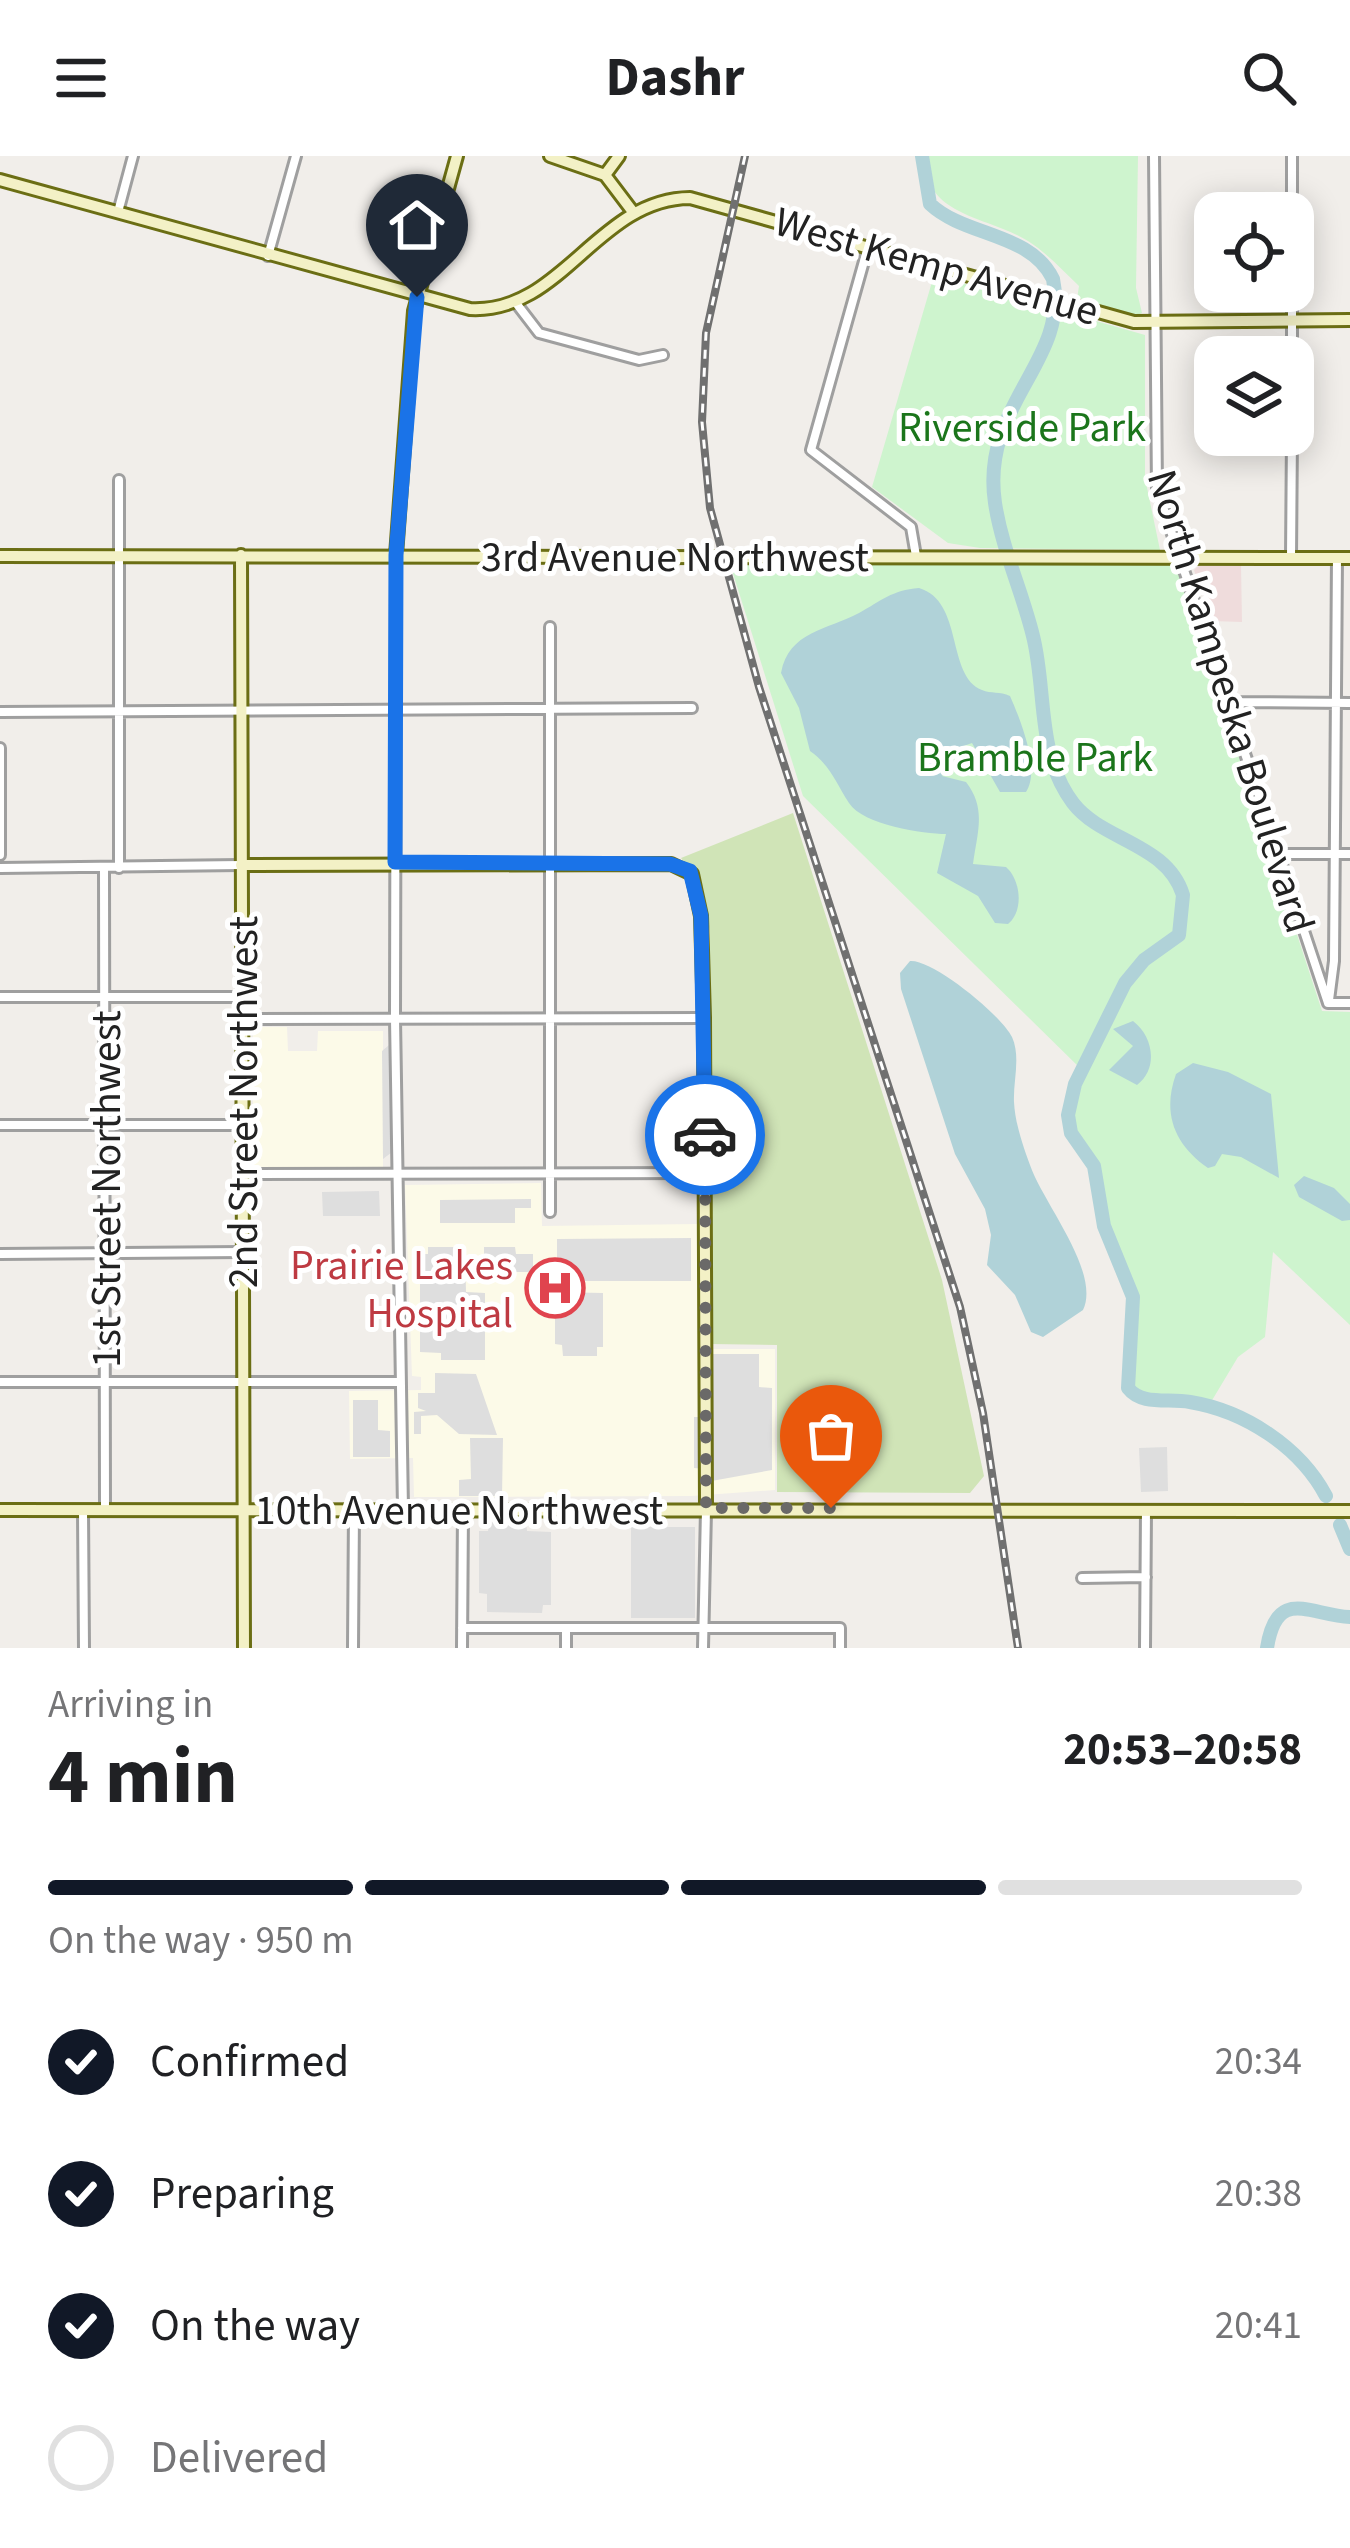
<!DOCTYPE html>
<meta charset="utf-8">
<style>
body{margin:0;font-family:"Source Sans 3",sans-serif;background:#f2f2f2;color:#202124;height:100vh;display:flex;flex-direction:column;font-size:45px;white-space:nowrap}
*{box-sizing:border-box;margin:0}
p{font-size:39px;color:#757577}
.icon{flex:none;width:66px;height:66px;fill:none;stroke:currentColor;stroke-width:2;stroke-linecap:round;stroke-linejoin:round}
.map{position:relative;height:1492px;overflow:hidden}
.panel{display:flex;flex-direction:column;background:#fff;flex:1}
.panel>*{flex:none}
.fabs{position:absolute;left:1194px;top:36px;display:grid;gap:24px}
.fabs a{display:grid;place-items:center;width:120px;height:120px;border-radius:24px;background:#fff;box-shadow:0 6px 30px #0003;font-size:60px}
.pin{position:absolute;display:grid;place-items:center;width:102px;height:102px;color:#fff;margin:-123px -51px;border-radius:50% 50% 50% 0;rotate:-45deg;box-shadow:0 0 12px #0007}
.pin .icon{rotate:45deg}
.courier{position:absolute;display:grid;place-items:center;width:120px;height:120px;margin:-60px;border:9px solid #1a73e8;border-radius:50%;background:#fff;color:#222;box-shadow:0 3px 15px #0007}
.overview em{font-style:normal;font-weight:700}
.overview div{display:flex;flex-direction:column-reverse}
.overview{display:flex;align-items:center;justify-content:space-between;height:204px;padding:0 48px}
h1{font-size:78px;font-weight:700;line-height:90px}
.bar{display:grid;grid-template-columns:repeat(4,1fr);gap:18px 12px;align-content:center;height:144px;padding:0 48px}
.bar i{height:15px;border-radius:9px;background:#e0e0e0}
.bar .current{background:#111827}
.bar p{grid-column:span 4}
ol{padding:0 48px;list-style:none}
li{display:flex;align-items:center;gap:36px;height:132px}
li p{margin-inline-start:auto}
li .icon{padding:12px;border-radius:50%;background:#111827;color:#fff;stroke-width:4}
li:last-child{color:#757577}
li i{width:66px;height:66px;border:6px solid #e0e0e0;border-radius:50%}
header{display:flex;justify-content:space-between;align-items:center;height:156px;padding:0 48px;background:#fff;font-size:54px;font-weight:700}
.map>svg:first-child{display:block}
</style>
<header><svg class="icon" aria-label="menu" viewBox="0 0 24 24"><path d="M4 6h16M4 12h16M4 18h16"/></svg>Dashr<svg class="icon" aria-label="search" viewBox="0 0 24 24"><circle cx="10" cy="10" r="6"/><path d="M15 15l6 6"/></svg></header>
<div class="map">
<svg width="1350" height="1492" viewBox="0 0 1350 1492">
<rect width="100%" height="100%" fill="#f1eeea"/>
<path fill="#efdcdc" d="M1200,408l41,1 1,57 -30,-1 -18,-51z"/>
<path fill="#fcfae8" d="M253,871h34l1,24h29l1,-20h65v137l-130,-1z
M541,1027l1,43 155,-2 4,125h74v141l-84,6 -277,1 -1,-39 -63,1 -1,-68 72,-1v-13l-9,-1 -7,-191z"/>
<path fill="#d0e4b7" d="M793,657l149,467 42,196 -14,17 -193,-1v-147l-67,-1v-411l-7,-46 -22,-29z"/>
<path fill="#cef4ce" d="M927,0h211l-2,132 6,25 -8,3 -57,-17 2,-13c-16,-15 -32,-33 -51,-45 -39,-25 -108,-25 -101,-85z
M934,119l211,60v143l15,72 -180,-2 -32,-5 -76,-56z
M730,408l446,1 146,446 28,1v313l-77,-73 -8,85 -27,20 -30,50 -76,-13 -5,-13 6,-84 -29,-71 -10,-60 -25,-41 13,-55 -279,-274z"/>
<path fill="#dedede" d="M395,884l1,109 -13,10 -1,-108z
M379,1035l1,25h-57l-1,-24z
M531,1043v9h-16v15h-75v-23z
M691,1082v43h-134v-42z
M428,1091h37l1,45 19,1v67h-44v-7l-21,-1v-98h8z
M484,1091h31l1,7h17v18h-49z
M555,1136l48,1v54h-6v9h-34l-1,-11 -7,-1z
M705,1198h54v33l13,1v82l-66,12 -1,-13 -11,-1v-51h11z
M435,1217l41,1 21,61 -38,-1 -22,-19 -16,1v18h-7v-22l12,-1 -8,-3v-15h17z
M353,1244h25v30l12,1v26h-37z
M470,1282h33l-1,58h-43v-16l12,-1z
M1167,1291l1,44 -27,1 -2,-44z
M489,1366h37l1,9 24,1v73h-8l-1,8 -55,-1v-18l-8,-1v-62h9z
M631,1371h64v91h-64z"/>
<path fill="#b0d2d8" d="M919,432c45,13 27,88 63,102 9,4 18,1 28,6 10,23 31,74 16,96h-26l-28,-49 -14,5 -16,28 24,6c21,27 11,51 7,82l33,3c15,13 18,44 2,57l-13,-1 -17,-27 -41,-23 9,-39c-22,0 -83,-9 -97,-31 -13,-20 -19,-38 -39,-52l-11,-43 -18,-35c8,-42 46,-43 78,-60 22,-12 33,-23 60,-25z
M910,805c23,-2 91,54 102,76 9,20 1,44 2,65 1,21 9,44 16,63 13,38 71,107 53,145l-40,27 -12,-5 -16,-37 -28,-30 4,-30 -6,-26 -30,-55 -54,-165 -1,-16z
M1133,865c20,15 26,47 4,64l-28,-15 24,-24 -20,-17z
M1193,907l35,9 43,22 8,84 -38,-21 -19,-3 -7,12 -7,2c-34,-24 -46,-55 -32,-94z
M1304,1020l30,12 16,16v16l-8,1 -43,-24 -5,-12z"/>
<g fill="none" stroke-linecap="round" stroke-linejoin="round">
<path stroke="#b0d2d8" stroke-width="14" d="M922,0l8,48c35,33 100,28 123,75 17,83 -73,124 -58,224 7,46 27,88 38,133 14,56 3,118 40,167 29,38 94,40 110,92l-4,40 -35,25 -19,23 -50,101 -7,31 3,18 23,33 10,60 29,71 -5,91c14,18 40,10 62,14 55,9 110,45 136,94
M1340,1369l10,24
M1267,1492c10,-63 44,-32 83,-31"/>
<g stroke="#9f9f9f" stroke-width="14">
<path id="street" d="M1154,0l3,333 171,514
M118,56l15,-56
M1292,57v-57
M868,91l-57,203 100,77 5,29
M268,100l28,-100
M516,147l23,30 100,27 24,-5
M1292,201v-66
M119,324v388
M396,401l-1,462 8,490
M1291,401l1,-122
M550,471v585
M1229,546l121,1
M0,556l692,-4
M0,592v107
M1277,698h73
M0,712l241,-3
M104,712l1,642
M0,841h241
M1329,844l5,-39 3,-404
M1328,847h22
M241,863l463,-1
M0,969h242
M243,1018l462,-1
M0,1098l243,-2
M0,1226h399
M83,1354l1,138
M1082,1422l64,-1
M462,1472h378v20
M353,1492l1,-138
M462,1492l1,-138
M566,1492v-19
M703,1492l3,-138
M1145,1492l1,-138"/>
</g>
<g stroke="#6b6e14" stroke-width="16">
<path id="secondary" d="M550,0l55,19 28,37
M605,19l14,-19
M0,24l470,129c92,5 127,-110 220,-111l444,124 216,-2
M241,399l3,1093
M396,399l18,-244 43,-155
M0,400l1350,2
M241,709l430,-1 21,10 9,42 3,102 2,490
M0,1354l1350,1"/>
</g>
<use href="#street" stroke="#fff" stroke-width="8"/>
<use href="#secondary" stroke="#f3f1c6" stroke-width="10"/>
<g stroke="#707070" stroke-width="8">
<path id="rail" d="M745,0l-39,177 -4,89 8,86 49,179 201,620 23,106 35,235"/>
</g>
<use href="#rail" stroke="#fff" stroke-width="3" stroke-dasharray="9" stroke-linecap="butt"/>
</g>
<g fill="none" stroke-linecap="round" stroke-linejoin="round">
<path stroke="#6a6968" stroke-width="12" stroke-dasharray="0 21.6" d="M705,979l1,373h125"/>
<path stroke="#1a73e8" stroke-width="15" d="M417,141l-21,258 -1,307 275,2 20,7 11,45 4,219"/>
</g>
<defs>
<g id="hospital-ring" transform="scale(3)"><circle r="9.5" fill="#fff" stroke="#e0444e" stroke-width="1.5"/><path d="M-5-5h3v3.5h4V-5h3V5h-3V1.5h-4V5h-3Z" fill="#e0444e"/></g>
</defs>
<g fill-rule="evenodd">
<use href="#hospital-ring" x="555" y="1132"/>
</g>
<g text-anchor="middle" stroke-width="10" stroke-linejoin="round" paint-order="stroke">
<g font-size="42" fill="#222" stroke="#fff">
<text transform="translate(937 109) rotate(16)" y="15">West Kemp Avenue</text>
<text x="675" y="415">3rd Avenue Northwest</text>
<text transform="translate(1232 545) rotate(73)" y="15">North Kampeska Boulevard</text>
<text transform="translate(242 946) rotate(-90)" y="15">2nd Street Northwest</text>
<text transform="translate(105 1033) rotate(-90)" y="15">1st Street Northwest</text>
<text x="459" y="1368">10th Avenue Northwest</text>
</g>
<g font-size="42" fill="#1b751b" stroke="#fff">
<text x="1022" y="285">Riverside Park</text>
<text x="1035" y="615">Bramble Park</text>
</g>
<g font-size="42" fill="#be3a42" stroke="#fff" text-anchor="end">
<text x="513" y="1123">Prairie Lakes<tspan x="513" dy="48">Hospital</tspan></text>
</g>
</g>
</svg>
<div class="fabs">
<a><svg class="icon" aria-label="locate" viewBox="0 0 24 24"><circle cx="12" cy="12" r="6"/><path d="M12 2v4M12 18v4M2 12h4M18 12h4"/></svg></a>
<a><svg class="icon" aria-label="layers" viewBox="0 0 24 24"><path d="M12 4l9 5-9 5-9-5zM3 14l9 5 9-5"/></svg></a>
</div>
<div class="pin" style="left:831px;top:1352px;background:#ea580c"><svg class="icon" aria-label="bag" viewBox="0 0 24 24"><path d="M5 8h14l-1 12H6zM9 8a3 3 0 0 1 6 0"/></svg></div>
<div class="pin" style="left:417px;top:141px;background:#1f2937"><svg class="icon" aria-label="home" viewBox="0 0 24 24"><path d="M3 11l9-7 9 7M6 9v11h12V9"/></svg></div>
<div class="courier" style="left:705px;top:979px"><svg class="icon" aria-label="car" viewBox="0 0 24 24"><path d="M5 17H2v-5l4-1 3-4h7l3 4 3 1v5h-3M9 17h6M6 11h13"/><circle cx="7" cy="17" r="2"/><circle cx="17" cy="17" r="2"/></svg></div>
</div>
<section class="panel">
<div class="overview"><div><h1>4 min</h1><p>Arriving in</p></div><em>20:53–20:58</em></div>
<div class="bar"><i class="current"></i><i class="current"></i><i class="current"></i><i></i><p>On the way · 950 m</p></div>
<ol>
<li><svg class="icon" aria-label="check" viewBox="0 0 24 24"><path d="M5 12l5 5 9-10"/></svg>Confirmed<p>20:34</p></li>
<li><svg class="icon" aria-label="check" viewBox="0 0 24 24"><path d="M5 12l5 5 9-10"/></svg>Preparing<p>20:38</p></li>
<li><svg class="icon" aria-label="check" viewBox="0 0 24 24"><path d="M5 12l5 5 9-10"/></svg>On the way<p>20:41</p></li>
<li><i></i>Delivered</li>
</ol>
</section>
